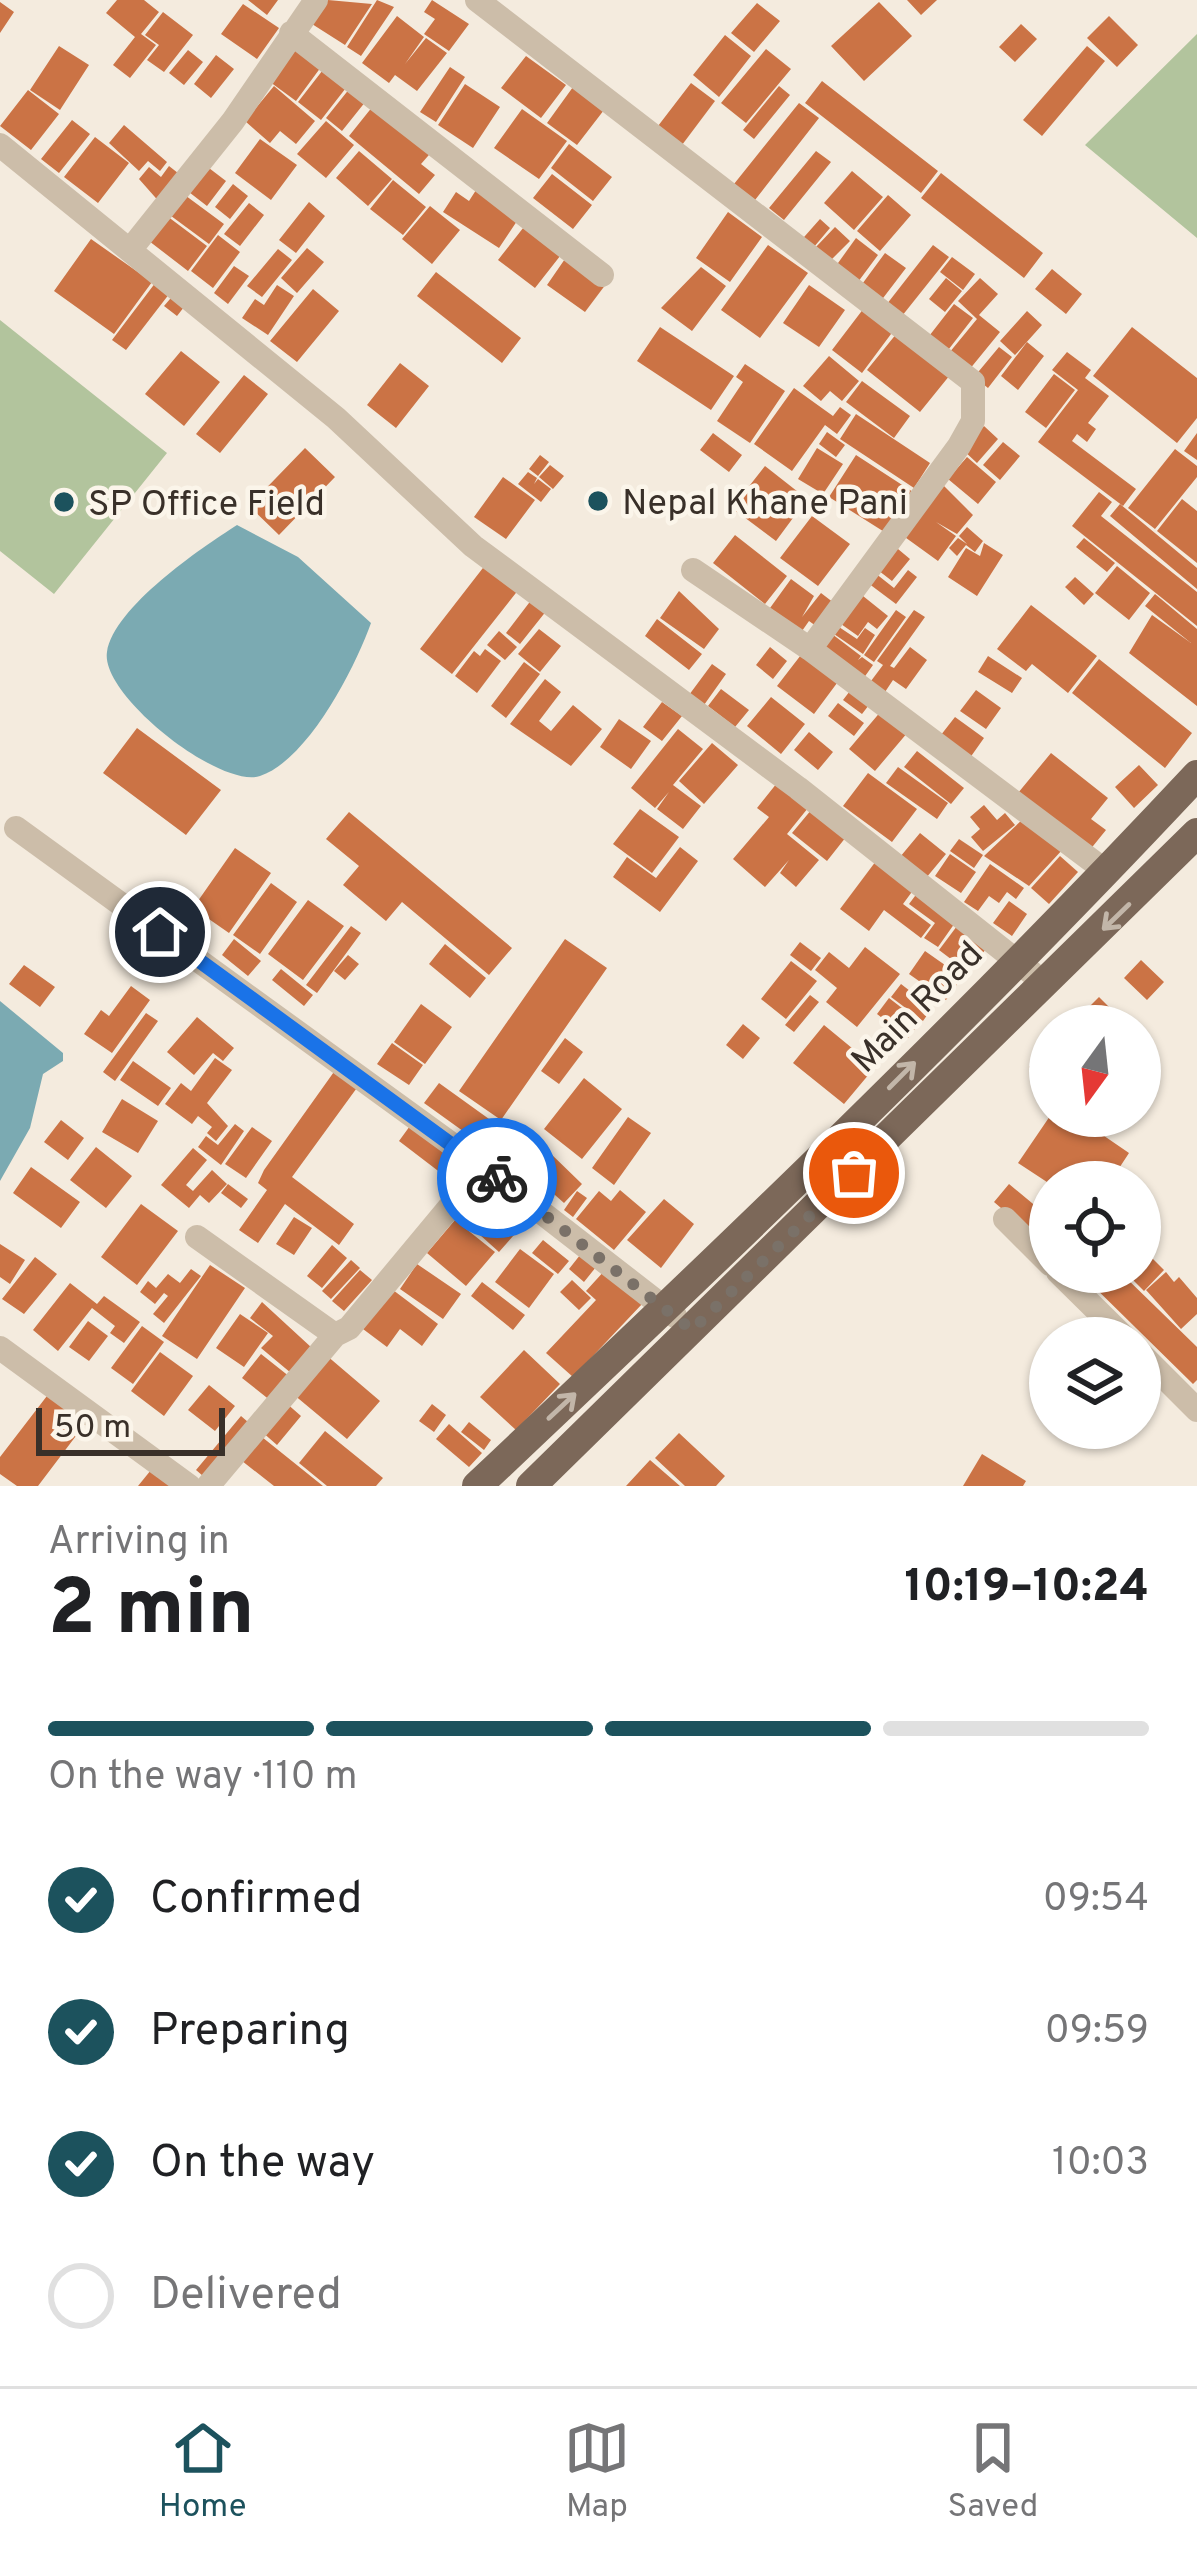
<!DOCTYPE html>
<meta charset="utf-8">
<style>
body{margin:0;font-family:Overpass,sans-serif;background:#f6f6f6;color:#202124;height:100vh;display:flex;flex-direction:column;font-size:45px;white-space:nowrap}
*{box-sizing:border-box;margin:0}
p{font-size:39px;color:#757577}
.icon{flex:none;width:66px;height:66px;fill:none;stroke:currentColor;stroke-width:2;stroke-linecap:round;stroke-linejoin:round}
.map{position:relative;height:1486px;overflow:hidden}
.sheet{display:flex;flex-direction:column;background:#fff;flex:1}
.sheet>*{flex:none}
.needle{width:78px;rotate:195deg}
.fabs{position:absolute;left:1029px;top:1005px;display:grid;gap:24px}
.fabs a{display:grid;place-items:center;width:132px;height:132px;border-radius:50%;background:#fff;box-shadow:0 3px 9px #0004;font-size:60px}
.scale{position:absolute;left:36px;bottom:30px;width:189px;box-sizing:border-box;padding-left:12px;border:6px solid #393029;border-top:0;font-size:33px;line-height:42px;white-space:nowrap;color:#393029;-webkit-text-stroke:9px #fbf5ea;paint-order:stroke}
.pin{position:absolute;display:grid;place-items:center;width:102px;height:102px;color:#fff;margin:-51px;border:6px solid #fff;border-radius:50%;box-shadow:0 3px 12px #0007}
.courier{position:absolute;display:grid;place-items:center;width:120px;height:120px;margin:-60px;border:9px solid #1a73e8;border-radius:50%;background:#fff;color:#222;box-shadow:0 3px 15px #0007}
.headline em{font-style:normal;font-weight:800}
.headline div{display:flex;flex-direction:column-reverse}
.headline{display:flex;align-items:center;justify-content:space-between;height:204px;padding:0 48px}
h1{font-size:78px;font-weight:800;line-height:90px}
.bar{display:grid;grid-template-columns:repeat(4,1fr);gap:18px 12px;align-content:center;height:144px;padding:0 48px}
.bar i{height:15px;border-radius:9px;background:#e0e0e0}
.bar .on{background:#1c525d}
.bar p{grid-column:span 4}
ol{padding:0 48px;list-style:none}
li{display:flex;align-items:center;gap:36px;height:132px}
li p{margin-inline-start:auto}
li .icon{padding:12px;border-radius:50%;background:#1c525d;color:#fff;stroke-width:4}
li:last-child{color:#757577}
li i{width:66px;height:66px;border:6px solid #e0e0e0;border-radius:50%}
.dock{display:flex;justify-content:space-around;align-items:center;height:168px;border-top:3px solid #e0e0e0;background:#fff;font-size:33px;color:#757577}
.dock a{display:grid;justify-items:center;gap:6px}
.dock .on{color:#1c525d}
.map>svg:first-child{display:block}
</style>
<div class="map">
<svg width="1197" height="1486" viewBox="0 0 1197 1486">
<rect width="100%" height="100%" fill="#f4ebde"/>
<path fill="#b2c49d" d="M1197,34v204l-112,-93z
M0,320l167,133 -113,141 -54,-43z"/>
<path fill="#7baab2" d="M237,525l61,32 73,66c-16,45 -63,137 -111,153 -40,13 -160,-81 -153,-124 7,-45 94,-104 130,-127z
M0,1001l63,52v8l-20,13 -13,54 -30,53z"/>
<path fill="#cb7345" d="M117,0h27l15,12 -18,22 15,11 -26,33 -17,-13 22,-28 -29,-24z
M248,0h30l-11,15z
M328,0l44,4 -27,41 -33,-21z
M377,0l17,7 -33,49 -14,-9z
M432,0l37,24 -20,27 -25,-17 11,-15 -11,-7z
M907,0h30l-16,15z
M0,2l14,10 -14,21z
M879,2l33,34 -48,45 -33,-35z
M757,3l23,18 -26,31 -23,-19z
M243,4l36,24 -22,31 -36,-25z
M163,12l30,23 -29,37 -17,-12 12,-15 -14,-10z
M397,16l27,21 -19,27 21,-26 21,15 -30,38 -22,-16 -6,8 -27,-20z
M1109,16l29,29 -21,22 -30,-29z
M1021,24l16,15 -22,23 -16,-15z
M725,35l26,21 -32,41 -26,-22z
M292,45l29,22 -25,34 -30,-22z
M59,46l30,19 -29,45 -30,-20z
M1087,46l18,15 -63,75 -19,-16z
M766,49l25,20 -45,54 -25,-20z
M188,50l15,12 -19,23 -15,-12z
M216,55l18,14 -23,29 -17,-14z
M526,56l40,29 -25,33 -40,-30z
M326,66l23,18 -28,36 -23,-18z
M450,67l15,10 -29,45 -16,-10z
M822,81l116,90 -17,22 -116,-90z
M691,83l24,18 -33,44 -24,-19z
M465,84l35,23 -27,41 -35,-23z
M274,86l41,35 -19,23 -16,-13 -10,12 -25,-22z
M779,86l11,9 -36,44 -11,-9z
M573,87l31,23 -27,35 -30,-22z
M350,88l16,13 -24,30 -16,-13z
M28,90l31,24 -28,36 -31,-24z
M799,103l20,15 -64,82 -21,-16z
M373,106l62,42 -14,16 14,11 -16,19 -70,-58z
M522,109l45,32 -28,38 -45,-31z
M72,120l18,14 -31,39 -18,-14z
M326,121l28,24 -28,33 -29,-24z
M124,125l43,37 -7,9 -12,-10 -9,10 -30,-28z
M95,137l34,26 -31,40 -34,-26z
M260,139l37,26 -26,35 -36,-27z
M569,144l43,33 -19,24 -42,-33z
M359,151l33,28 -24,27 -32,-28z
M816,151l15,11 -47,58 -15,-12z
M205,165l21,16 -19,25 -22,-17z
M169,166l14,11 -21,28 -23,-26 10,-12 12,10z
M852,171l31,26 -29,33 -30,-27z
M941,173l102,80 -19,25 -103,-80z
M552,174l40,31 -19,24 -40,-31z
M393,180l33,27 -23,28 -33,-26z
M233,184l15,12 -18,23 -15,-12z
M478,187l43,28 -22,33 -56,-36 13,-20 13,9z
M178,190l46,34 -15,20 -46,-34z
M888,195l23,20 -31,36 -23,-20z
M309,202l16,14 -29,37 -17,-13z
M249,203l15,12 -24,31 -16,-12z
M430,206l30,24 -28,34 -30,-25z
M728,212l34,25 -32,45 -34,-24z
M167,216l40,30 -19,25 -39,-30z
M820,219l10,9 -22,26 -11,-9z
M527,223l37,28 -29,37 -37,-28z
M835,227l15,14 -20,20 -15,-13z
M218,235l22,17 -27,36 -22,-17z
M856,238l22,17 -23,31 -22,-16z
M91,239l61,43 -38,52 -60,-43z
M768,245l40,28 -48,65 -39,-28z
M933,245l16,12 -51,64 -15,-12z
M307,248l17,14 -27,31 -16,-15z
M278,249l14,11 -30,37 -15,-11z
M885,253l21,15 -29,38 -20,-15z
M567,256l39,28 -21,28 -38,-27z
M952,257l23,17 -12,16 -23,-18z
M234,266l15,10 -21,28 -14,-11z
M701,267l25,19 -34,45 -31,-23z
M1052,269l30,25 -16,20 -31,-25z
M436,272l85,66 -19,25 -85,-67z
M159,278l14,11 -47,61 -14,-10z
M946,278l16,13 -17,21 -16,-13z
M980,278l18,16 -19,21 21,17 -31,38 -20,-17 28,-34 -19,-18z
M277,285l17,11 -26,39 -26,-17 13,-19 9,6z
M809,285l36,25 -26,37 -36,-24z
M313,289l26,22 -42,51 -27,-21z
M176,292l12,10 -11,14 -13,-10z
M954,304l19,14 -28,36 -19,-14z
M864,308l30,22 -32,43 -30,-23z
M1027,311l15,14 -27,30 -15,-14z
M660,327l74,49 -23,34 -74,-49z
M1132,327l65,51v40l-20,25 -84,-67z
M897,333l53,42 -30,37 -53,-42z
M1027,342l17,14 -26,34 -17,-14z
M999,347l13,10 -24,31 -14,-11z
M181,351l39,31 -36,44 -39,-32z
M1067,352l24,18 -6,8 24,18 -21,27 8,6 -9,13 -10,-8 -5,7 64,48 -13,17 -85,-64 40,-52 -26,-20z
M829,356l30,25 -17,20 -12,-10 -9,10 -18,-15z
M400,363l29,23 -33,42 -29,-23z
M745,364l40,27 -35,52 -33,-22 26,-39 -7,-5z
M1054,374l21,16 -29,38 -21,-16z
M244,375l24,19 -48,59 -24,-19z
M862,381l48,35 -16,22 -48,-36z
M794,388l39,28 7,-9 11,8 -14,19 -12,-9 -33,46 -38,-27z
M856,414l74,49 -16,25 -74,-49z
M984,426l14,13 -21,24 -14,-13z
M827,432l18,13 -9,12 -17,-13z
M713,433l29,22 -13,17 -29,-22z
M1197,433v27l-13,-9z
M1003,442l17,14 -20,24 -17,-15z
M305,448l30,29 -56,58 -30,-29z
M817,448l26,16 -20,30 -25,-15z
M1175,449l22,17v11l-42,52 -27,-21z
M540,455l9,7 -11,14 -9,-7z
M856,455l57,37 -27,41 -57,-36z
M967,457l29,25 -18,22 -30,-25z
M550,465l14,11 -11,13 -14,-12z
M765,466l42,33 -31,42 -44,-33z
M528,472l9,6 -3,6 4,-5 13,10 -10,13 -23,-18z
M503,477l32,23 -29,39 -32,-22z
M944,486l29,29 -16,19 -21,-12 20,14 -18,25 -36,-26z
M1099,492l13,10 -11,14 96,76v34l-125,-100z
M1182,499l15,12v52l-40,-32z
M1120,504l77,64v21l-87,-73z
M812,516l38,28 -32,42 -38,-28z
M967,527l16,14 -8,11 -9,-7 -9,11 -8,-8 9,-10 9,6 -8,-8z
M735,535l52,41 -22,28 -52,-41z
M1084,538l31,25 -8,9 -31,-25z
M984,543l19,12 -26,41 -29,-19 18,-29 14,8z
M892,544l18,15 -18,22 -18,-14z
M486,564l33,25 -67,85 -32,-25z
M1117,566l33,27 -21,27 -34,-27z
M908,570l9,7 -21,27 -28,-21 7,-10 19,15z
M1075,577l19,17 -10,11 -19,-18z
M791,579l23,17 -12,21 19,-24 13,10 -18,23 -7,-5 -7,10 -32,-23z
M679,591l40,38 -15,20 -44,-31z
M1155,594l42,35v77l-68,-53 23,-38 39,28 -46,-37z
M863,596l25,20 -11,13 -9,-7 -10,14 -17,-12z
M532,599l15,11 -27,34 -14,-11z
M1031,605l66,51 -29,37 -36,-29 -6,7 -29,-22z
M896,610l10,7 -32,45 -10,-7z
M914,610l11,7 -35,49 4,2 16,-21 17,13 -21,29 -13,-9 -8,12 -14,-11 12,-16 -6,-4z
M657,619l45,35 -13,16 -44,-34z
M839,627l18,12 8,-11 10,7 -12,19 -29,-20z
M539,629l22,17 -21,26 -22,-18z
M499,631l18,16 -12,13 -18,-15z
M832,634l29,22 -3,4 4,-3 11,8 -10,14 -41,-32z
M770,647l17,14 -14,18 -17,-14z
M485,649l16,12 -24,32 -22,-17 19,-25 6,5z
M804,651l36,28 -26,35 -37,-28z
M988,656l34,22 -10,15 -34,-21z
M1099,659l93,74 -27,35 -93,-75z
M524,662l16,12 -34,44 -15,-12z
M712,664l14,10 -22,31 -15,-10z
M545,679l16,13 -22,29 12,10 22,-26 29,24 -31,37 -61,-42z
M853,687l19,14 -10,13 -19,-14z
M721,689l28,21 -14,17 -27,-21z
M976,690l25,18 -15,21 -26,-18z
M771,697l34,27 -24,30 -34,-28z
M662,702l20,14 -20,25 -19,-14z
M838,703l26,20 -10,13 -26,-20z
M882,710l26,22 -33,39 -26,-22z
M955,717l29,21 -17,24 -30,-22z
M619,719l32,22 -20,28 -31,-22z
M137,728l84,62 -35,45 -83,-62z
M678,729l25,20 -30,36 28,21 -18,23 -26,-20 12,-17 -14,16 -24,-20z
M809,732l24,20 -15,18 -24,-20z
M712,743l26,22 -34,39 -25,-23z
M917,751l47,37 -13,16 -47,-37z
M1051,753l57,45 -17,21 15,11 -17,21 -71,-58z
M1139,765l19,20 -24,23 -19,-21z
M898,767l50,36 -11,16 -51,-36z
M868,773l49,36 -25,33 -49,-36z
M777,783l31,25 -21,26 32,26 -23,27 -16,-14 9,-13 -24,27 -32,-28 36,-42 -12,-9z
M984,805l13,15 8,-7 10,12 -32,26 -12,-14 9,-8 -10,-12z
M640,809l39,28 -27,36 -39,-29z
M812,809l34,28 -19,24 -35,-28z
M349,812l163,136 -23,27 -87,-73 -16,19 -43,-36 16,-19 -33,-27z
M1024,818l39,31 -34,37 -45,-30z
M920,833l26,21 -20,24 -26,-21z
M959,839l24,16 -9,13 -24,-17z
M680,847l18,14 -38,51 -47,-35 14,-20 29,21z
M235,848l36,25 -42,60 -36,-25z
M950,854l26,18 -15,21 -26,-17z
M1060,856l18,16 -29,32 -18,-16z
M876,861l38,28 -11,15 28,21 -10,13 -37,-28 -15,21 -29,-22z
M990,864l34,24 -8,11 -9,-7 -8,11 -10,-7 -11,15 -14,-9z
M271,883l26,19 -37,52 -27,-19z
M918,892l39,28 -19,27 -14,-9 11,-15 -26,-19z
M308,900l36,26 -41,54 -35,-26z
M1009,901l18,13 -15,22 -19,-13z
M960,922l29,23 -21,27 -29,-22z
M351,926l10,7 -44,60 -11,-8z
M234,939l27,22 -13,15 -26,-21z
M565,939l42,29 -106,152 -42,-29z
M800,942l21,16 -10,13 -21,-16z
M445,944l41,34 -16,20 -41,-34z
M865,947l35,27 -43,53 -31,-25 11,-14 -22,-18 14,-18 20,16z
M925,951l37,26 -16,23 -37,-26z
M348,955l11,9 -14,16 -11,-9z
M1141,960l23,22 -17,18 -23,-22z
M791,961l26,20 -31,38 -25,-20z
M24,965l31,22 -15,20 -31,-23z
M281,969l32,26 -9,11 -32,-26z
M901,984l31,24 -9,13 -32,-24z
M131,986l19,14 -38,53 -28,-19 17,-24 8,6z
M810,995l9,7 -25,30 -9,-7z
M1099,997l25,25 -54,4z
M889,998l31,24 -12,16 -31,-24z
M421,1004l31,23 -27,37 -31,-22z
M146,1013l12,8 -43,60 -12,-9z
M197,1017l37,31 -11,13 -10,-8 -19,22 -27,-23z
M743,1024l17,14 -17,21 -17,-14z
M824,1025l51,42 -31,37 -51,-41z
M565,1038l18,14 -24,32 -18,-13z
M392,1043l31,22 -14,20 -32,-21z
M1050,1046v42l-21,-21z
M215,1058l17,12 -25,33 21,23 -12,15 -9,-8 5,-6 -14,-11 -6,8 -27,-20 16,-21 10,8z
M133,1061l38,27 -13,18 -38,-26z
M336,1069l23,16 -67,92 62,47 -15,21 -54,-41 -27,39 -19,-13 28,-40 -9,-7 6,-13z
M584,1078l38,31 -40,50 -38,-30z
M439,1083l57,41 -15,20 -57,-41z
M122,1099l36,22 -20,32 -36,-21z
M1050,1116h25l54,37 -19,29 -60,2 -32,-21z
M628,1117l23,16 -37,52 -22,-17z
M415,1119l52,39 -17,22 -51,-39z
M61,1120l23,18 -16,22 -24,-18z
M235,1124l9,7 -23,34 -23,-18 8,-11 12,9z
M252,1127l20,14 -26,37 -21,-14z
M96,1147l36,29 -26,32 -36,-28z
M193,1148l14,12 -21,25 7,6 19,-21 15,14 -18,19 -9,-8 -11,13 -28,-23z
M548,1151l34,33 -18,19 -18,-16 6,-6 -17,-15z
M31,1167l49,35 -19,26 -48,-35z
M228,1184l20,15 -7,9 -20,-15z
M1009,1184l41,34v32l-56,-48z
M620,1190l26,22 -32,38 -38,-31 23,-28 12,10z
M577,1191l10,7 -14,19 -9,-7z
M664,1199l30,25 -33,44 -34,-28z
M141,1204l37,27 -41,54 -36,-28z
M501,1210l20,17 -22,25 -19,-17z
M294,1217l18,11 -18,27 -18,-11z
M455,1220l40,32 -29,34 -39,-33z
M1140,1227l17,16 -10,10 17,17 -20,21 -19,-19h15z
M543,1240l26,21 -11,13 -26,-21z
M0,1244l25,16 -15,24 -10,-7z
M332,1245l15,13 -25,30 -15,-12z
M520,1249l34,25 -25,34 -34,-26z
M584,1250l16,12 -16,20 -15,-13z
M35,1257l22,17 -33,40 -22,-15z
M351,1260l9,8 -29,31 -9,-8z
M417,1264l44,30 -18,25 -43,-30z
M210,1265l35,23 -48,71 -35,-23z
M191,1269l10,7 -37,47 -11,-9 15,-18 -4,-3 -9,11 -15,-12 8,-11 8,7 12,-14 12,9z
M606,1269l37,34 -70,74 -27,-24 50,-53 -10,-9z
M360,1270l12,10 -28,31 -12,-10z
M1079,1272h41l77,75v33l-4,4z
M1166,1272l8,10 5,-5 18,21v16l-16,15 -35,-39z
M572,1280l19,18 -12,12 -19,-18z
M482,1282l43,33 -12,15 -42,-34z
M70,1283l27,21 7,-8 36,26 -16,21 -14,-10 5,-7 -23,-18 -34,43 -25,-21z
M393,1290l45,34 -16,22 -22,-17 -13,18 -24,-18z
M262,1302l50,46 -21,25 -30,-25 12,-12 -23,-18z
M240,1314l28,19 -24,34 -28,-19z
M88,1321l20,15 -19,25 -20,-14z
M142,1326l22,16 -31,42 -22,-16z
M524,1350l36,34 -44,46 -36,-33z
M160,1352l33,24 -29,40 -33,-25z
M261,1354l29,23 -19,24 -29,-23z
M326,1355l54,46 -33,38 -54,-45z
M209,1385l26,21 -20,25 -27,-21z
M50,1392l38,28 -50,66h-21l-17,-12v-17z
M285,1402l16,14 -24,29 -16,-14z
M432,1404l14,11 -12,17 -15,-11z
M241,1416l14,12 -45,54 -14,-12z
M469,1422l22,18 -7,10 -23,-18z
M449,1424l33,29 -13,14 -33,-28z
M325,1431l58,47 -7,8h-49l-28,-23z
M257,1433l66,53h-49l-37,-29z
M679,1433l46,43 -9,10h-31l-30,-28z
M982,1454l44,27 -3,5h-60z
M650,1460l30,26h-54z
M151,1470l20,16h-33z"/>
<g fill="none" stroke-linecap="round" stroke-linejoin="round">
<path stroke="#ccbda9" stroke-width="24" d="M477,0l496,382v39l-14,25 -149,203
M291,33l311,242
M0,145l336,273 137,128 325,242 234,185
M130,250l103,-129 83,-121
M693,570l117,79 297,223
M16,828l467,339 192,149
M1005,1219l45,45
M197,1237l138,98 14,-7 134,-161
M1058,1272l67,66
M0,1348l189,138
M1140,1353l57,57
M208,1486l127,-151"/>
<path stroke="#7c6859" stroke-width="30" d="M477,1486c245,-231 490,-465 720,-711
M531,1486l666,-653"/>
</g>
<defs><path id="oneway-shaft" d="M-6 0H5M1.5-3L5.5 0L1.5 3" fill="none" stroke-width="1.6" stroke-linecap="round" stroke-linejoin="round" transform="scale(3)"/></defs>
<g stroke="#c2b6a9">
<use href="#oneway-shaft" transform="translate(1116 917) rotate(136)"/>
<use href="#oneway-shaft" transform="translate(902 1075) rotate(-45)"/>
<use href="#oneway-shaft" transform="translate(562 1406) rotate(-43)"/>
</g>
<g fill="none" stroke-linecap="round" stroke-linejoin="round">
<path stroke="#7a7168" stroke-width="12" stroke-dasharray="0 21.6" d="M497,1178l195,152 162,-157"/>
<path stroke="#1a73e8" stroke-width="15" d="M160,932l337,246"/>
</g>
<g fill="#1c525d" stroke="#fbf5ea" stroke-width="4.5">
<circle cx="598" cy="501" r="12"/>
<circle cx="64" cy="502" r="12"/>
</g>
<g text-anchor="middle" stroke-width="9" stroke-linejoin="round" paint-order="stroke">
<g font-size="36" fill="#393029" stroke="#fbf5ea" text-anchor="start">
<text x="622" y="514">Nepal Khane Pani</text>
<text x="88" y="515">SP Office Field</text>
</g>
<g font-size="36" fill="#393029" stroke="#fbf5ea">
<text transform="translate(916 1006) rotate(-45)" y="13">Main Road</text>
</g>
</g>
</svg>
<div class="fabs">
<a><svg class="needle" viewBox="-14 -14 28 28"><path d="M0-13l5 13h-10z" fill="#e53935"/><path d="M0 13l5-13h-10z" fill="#757577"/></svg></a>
<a><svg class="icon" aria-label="locate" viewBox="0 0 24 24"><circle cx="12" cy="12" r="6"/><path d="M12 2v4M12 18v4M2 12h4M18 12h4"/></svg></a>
<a><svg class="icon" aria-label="layers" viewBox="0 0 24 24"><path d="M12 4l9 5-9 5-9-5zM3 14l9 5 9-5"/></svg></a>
</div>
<div class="scale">50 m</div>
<div class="pin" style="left:854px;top:1173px;background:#ea580c"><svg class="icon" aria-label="bag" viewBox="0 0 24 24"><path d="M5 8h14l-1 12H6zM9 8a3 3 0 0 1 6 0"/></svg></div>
<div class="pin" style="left:160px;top:932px;background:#1f2937"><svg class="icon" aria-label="home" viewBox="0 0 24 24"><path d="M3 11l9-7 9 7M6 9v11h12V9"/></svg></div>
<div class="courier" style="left:497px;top:1178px"><svg class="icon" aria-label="bike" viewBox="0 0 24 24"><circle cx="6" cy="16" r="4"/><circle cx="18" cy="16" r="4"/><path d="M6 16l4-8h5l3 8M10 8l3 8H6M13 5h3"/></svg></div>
</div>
<section class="sheet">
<div class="headline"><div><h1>2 min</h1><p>Arriving in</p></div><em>10:19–10:24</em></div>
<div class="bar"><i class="on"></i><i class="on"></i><i class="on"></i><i></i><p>On the way · 110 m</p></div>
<ol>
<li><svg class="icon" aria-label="check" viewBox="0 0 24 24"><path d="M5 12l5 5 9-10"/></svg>Confirmed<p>09:54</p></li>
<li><svg class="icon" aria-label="check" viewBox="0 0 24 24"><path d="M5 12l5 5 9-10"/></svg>Preparing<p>09:59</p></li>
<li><svg class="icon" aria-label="check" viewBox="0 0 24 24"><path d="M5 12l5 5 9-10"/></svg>On the way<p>10:03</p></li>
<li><i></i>Delivered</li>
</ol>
</section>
<nav class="dock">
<a class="on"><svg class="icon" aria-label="home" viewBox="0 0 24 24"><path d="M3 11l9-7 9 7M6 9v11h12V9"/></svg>Home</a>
<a><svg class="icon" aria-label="map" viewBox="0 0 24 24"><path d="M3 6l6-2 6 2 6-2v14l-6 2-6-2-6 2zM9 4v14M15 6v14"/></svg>Map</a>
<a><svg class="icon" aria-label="saved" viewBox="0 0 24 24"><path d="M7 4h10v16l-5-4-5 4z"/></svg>Saved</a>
</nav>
